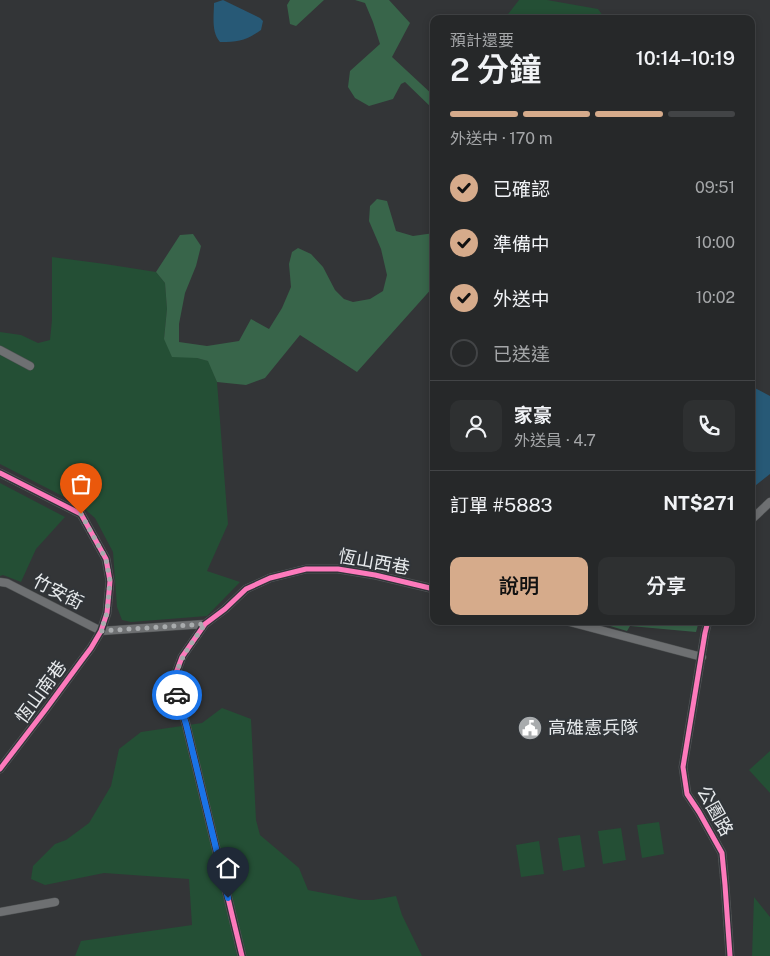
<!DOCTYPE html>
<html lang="zh-TW">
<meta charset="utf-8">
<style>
body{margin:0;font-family:"Public Sans","Noto Sans TC",sans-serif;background:#2e3031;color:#f1f3f6;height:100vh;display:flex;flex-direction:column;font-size:19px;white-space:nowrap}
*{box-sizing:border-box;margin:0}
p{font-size:16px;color:#a4a6a8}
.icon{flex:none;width:28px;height:28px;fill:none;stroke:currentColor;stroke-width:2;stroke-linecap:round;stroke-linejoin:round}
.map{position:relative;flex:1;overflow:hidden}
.details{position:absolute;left:430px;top:15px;width:325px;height:610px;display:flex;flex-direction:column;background:#262829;border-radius:10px;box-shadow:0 2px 8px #0003,0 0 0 1px #424446}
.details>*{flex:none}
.pin{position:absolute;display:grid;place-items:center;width:42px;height:42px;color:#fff;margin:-51px -21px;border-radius:50% 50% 50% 0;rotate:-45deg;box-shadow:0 0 5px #0007}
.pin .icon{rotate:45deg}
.courier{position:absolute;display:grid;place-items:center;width:50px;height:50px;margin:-25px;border:4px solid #1a73e8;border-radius:50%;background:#fff;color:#222;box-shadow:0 1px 6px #0007}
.summary em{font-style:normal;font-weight:600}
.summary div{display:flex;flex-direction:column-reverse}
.summary{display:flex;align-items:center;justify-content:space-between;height:85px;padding:0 20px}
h1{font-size:32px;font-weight:600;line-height:38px}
.bar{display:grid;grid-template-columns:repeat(4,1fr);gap:8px 5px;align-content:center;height:60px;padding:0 20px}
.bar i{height:6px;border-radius:4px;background:#424446}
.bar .active{background:#d6ab8b}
.bar p{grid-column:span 4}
.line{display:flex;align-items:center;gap:12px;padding:0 20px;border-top:1px solid #424446}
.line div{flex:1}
.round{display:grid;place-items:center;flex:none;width:52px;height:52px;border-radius:10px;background:#2e3031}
ol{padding:0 20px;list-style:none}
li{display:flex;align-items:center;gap:15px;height:55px}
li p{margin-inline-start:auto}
li .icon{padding:5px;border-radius:50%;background:#d6ab8b;color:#111;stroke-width:4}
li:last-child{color:#a4a6a8}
li i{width:28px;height:28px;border:2px solid #424446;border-radius:50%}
.cta{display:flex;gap:10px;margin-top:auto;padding:10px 20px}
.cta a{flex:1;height:58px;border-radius:10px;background:#d6ab8b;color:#111;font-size:20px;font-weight:600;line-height:58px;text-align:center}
.cta a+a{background:#2e3031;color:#f1f3f6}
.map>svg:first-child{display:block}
</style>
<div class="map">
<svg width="770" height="956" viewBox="0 0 770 956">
<rect width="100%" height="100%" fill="#333537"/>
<path fill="#244f35" d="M519,0h28l51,9 5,7v3h-97l-1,-1z
M52,257l53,7 51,8 9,11 2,26 -3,30 33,19 12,3 8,21 11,142 -21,47 33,11 -33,34 -76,6 -9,-2 -5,-13 -4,-55 -18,-34 -15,-13 -80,-41v-132l21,3 17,8 12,-3 2,-20z
M0,483l65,34 -29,32 -15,33 -18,-7 -3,1z
M222,708l29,11 5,101 4,15 39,33 9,22 52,10h13l23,-4 6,19 20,41h-347l6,-15 111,-16 -3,-46 -85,-6 -59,12 -14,-6 2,-13 22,-22 11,-4 23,-17 22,-37 8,-37 22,-17 61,-9z
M770,751v42l-21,-23z
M659,822l5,32 -22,4 -5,-33z
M621,828l5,32 -23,4 -5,-33z
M580,835l5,32 -22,4 -5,-33z
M539,841l5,33 -23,3 -5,-32z
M754,897l16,20v39h-18z"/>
<path fill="#38654a" d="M290,0h34l-28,26 -6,-2 -3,-19z
M355,0h34l21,23 -18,34 42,39v14l-29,-28 -4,2 -8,15 -24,7 -14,-8 -7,-11 2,-16 30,-27 -7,-22 -8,-19z
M377,199l10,2 9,30 17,5 21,-3v53l-77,86 -57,-37 -35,43 -19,7 -29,-3 -9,-21 -11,-3 -25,-1 -8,-18 3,-30 -2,-26 -9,-11 24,-37 13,-1 8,12 -5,20 -11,27 -6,31v18l28,4 32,-5 12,-22 18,10 13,-21 9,-21 -2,-23 3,-12 6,-4 13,6 12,13 12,23 9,9 9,3 17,-3 13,-8 4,-16 -6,-26 -12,-28 1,-15z
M593,621h106l-3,11 -66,-6 -3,5z"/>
<path fill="#275976" d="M223,0l37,18 3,3 -2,9c-16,11 -22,12 -41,12 -9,-10 -6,-27 -6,-39z
M751,386l19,10v78l-19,15z"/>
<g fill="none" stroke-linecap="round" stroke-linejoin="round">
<g stroke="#505354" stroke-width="9">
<path id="minor" d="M0,350l30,16
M0,473l81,41 25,45 4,22 -3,32 -6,18 -10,17 -9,12 -36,49 -46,60
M751,520l19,-18
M0,582l7,1 94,48
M566,621l136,36
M708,621l-3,12 -22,134 4,27 12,18 23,41 3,32 5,71
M101,631l104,-7
M0,912l55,-10
M242,956l-56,-232 -11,-35 1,-16 6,-16 23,-33 20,-15 21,-20 24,-11 36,-9h32l37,6 59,14"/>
</g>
<use href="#minor" stroke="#6e7072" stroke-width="8"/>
<g stroke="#313539" stroke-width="8">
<path id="cycleway" d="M0,473l81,41 25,45 4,22 -3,32 -6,18 -10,17 -9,12 -36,49 -46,60
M708,621l-3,12 -22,134 4,27 12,18 23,41 3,32 5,71
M242,956l-56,-232 -11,-35 1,-16 6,-16 23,-33 20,-15 21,-20 24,-11 36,-9h32l37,6 59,14"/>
</g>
<use href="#cycleway" stroke="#fd7abc" stroke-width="5"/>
</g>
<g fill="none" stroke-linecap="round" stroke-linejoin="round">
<path stroke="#a8abad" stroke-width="5" stroke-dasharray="0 9" d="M81,514l25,45 4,22 -3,32 -6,18 104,-7c-14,21 -36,45 -28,71"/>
<path stroke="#1a73e8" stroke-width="6" d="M177,695l9,29 42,174"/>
</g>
<defs>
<g id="civic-disc" transform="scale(1.25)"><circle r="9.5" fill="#a8abad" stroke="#313539"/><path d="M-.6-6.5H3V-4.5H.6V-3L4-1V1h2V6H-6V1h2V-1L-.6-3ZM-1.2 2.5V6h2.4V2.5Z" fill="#fff"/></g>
</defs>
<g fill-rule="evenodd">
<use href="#civic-disc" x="530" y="728"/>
</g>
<g text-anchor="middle" stroke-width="4" stroke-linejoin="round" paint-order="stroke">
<g font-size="18" fill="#e7eaec" stroke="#313539">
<text transform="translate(374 562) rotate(10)" y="6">恆山西巷</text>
<text transform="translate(58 592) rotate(27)" y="6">竹安街</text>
<text transform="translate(41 692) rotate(-54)" y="6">恆山南巷</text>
<text transform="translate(715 811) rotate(61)" y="6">公園路</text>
</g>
<g font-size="18" fill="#e7eaec" stroke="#313539" text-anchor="start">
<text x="548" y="734">高雄憲兵隊</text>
</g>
</g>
</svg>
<div class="pin" style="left:81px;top:514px;background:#ea580c"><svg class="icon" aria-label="bag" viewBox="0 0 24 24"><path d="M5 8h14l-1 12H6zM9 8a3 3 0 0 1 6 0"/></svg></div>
<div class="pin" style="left:228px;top:898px;background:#1f2937"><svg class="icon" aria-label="home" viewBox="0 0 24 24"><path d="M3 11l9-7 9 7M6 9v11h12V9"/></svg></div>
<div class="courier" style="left:177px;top:695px"><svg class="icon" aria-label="car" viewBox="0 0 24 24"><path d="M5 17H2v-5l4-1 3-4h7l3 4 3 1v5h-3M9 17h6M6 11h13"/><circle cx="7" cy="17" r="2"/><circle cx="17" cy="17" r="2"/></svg></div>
<section class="details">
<div class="summary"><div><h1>2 分鐘</h1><p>預計還要</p></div><em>10:14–10:19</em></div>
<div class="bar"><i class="active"></i><i class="active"></i><i class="active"></i><i></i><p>外送中 · 170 m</p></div>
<ol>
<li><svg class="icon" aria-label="check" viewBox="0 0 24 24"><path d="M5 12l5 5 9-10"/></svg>已確認<p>09:51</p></li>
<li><svg class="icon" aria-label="check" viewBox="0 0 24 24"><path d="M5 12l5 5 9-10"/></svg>準備中<p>10:00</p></li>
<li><svg class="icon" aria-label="check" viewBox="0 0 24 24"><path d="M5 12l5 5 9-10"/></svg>外送中<p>10:02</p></li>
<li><i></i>已送達</li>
</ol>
<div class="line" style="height:90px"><a class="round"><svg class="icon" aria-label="person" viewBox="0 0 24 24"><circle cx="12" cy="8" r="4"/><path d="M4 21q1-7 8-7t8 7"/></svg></a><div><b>家豪</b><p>外送員 · 4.7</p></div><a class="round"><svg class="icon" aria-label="phone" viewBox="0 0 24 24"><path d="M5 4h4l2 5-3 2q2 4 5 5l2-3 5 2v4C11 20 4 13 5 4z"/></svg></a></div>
<div class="line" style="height:65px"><div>訂單 #5883</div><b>NT$271</b></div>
<div class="cta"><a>說明</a><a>分享</a></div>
</section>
</div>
